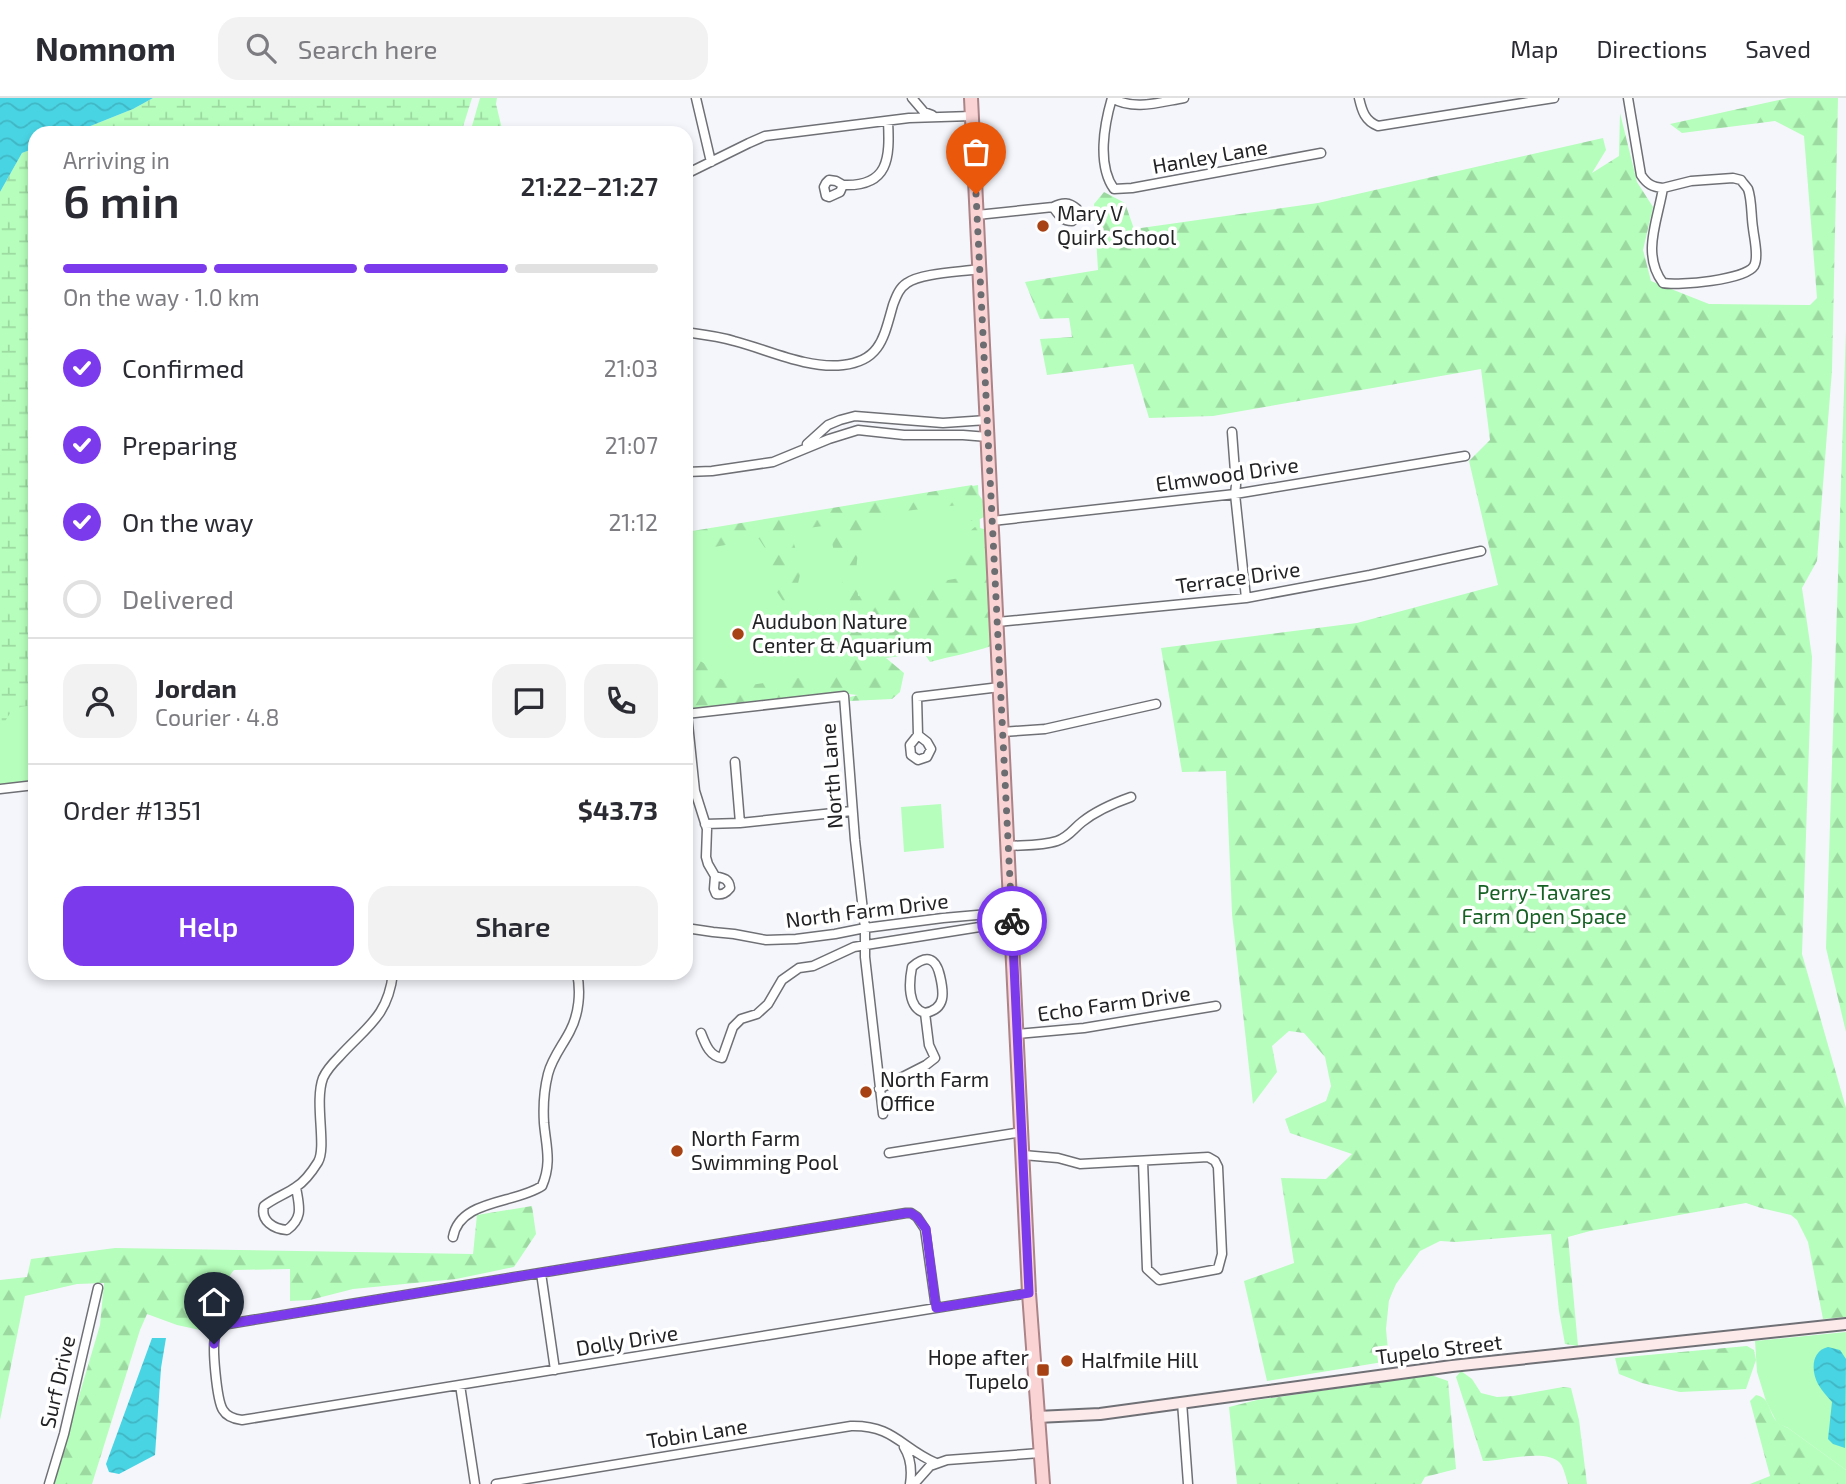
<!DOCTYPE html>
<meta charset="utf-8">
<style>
body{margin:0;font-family:"Exo 2",sans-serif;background:#f2f2f3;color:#2b2b33;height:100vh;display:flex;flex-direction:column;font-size:26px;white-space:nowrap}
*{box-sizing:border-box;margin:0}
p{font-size:23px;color:#7c7c81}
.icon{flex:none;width:38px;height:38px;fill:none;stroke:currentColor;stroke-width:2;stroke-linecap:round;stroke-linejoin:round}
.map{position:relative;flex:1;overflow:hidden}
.sheet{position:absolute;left:28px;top:28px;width:665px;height:854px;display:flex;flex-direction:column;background:#fff;border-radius:21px;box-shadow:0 4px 10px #0003}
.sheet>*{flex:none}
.pin{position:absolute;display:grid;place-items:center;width:60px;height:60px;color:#fff;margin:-72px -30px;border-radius:50% 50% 50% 0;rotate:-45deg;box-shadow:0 0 7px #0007}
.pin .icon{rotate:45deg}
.courier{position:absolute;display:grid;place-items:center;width:70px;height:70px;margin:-35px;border:5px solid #7c3aed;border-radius:50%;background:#fff;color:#222;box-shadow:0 2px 9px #0007}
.overview em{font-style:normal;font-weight:600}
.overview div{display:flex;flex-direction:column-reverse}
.overview{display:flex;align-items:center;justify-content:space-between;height:119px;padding:0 35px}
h1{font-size:46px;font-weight:600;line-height:52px}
.bar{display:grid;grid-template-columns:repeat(4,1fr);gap:10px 7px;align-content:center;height:84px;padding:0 35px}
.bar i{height:9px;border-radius:5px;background:#e1e1e2}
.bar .current{background:#7c3aed}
.bar p{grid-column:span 4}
.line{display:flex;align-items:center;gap:18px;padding:0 35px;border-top:2px solid #e1e1e2}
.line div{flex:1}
.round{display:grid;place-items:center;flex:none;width:74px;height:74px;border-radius:21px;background:#f2f2f3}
ol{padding:0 35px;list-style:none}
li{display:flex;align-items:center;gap:21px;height:77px}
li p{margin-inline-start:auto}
li .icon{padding:7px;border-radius:50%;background:#7c3aed;color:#fff;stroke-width:4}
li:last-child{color:#7c7c81}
li i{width:38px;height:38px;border:4px solid #e1e1e2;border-radius:50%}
.primary-button{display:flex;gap:14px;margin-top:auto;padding:14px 35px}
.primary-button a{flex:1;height:80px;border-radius:21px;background:#7c3aed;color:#fff;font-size:28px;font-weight:600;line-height:80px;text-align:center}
.primary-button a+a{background:#f2f2f3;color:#2b2b33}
header{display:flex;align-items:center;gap:42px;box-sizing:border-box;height:98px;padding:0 35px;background:#fff;border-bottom:2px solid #e1e1e2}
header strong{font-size:33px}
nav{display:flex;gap:38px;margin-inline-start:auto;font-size:24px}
.search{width:490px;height:63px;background:#f2f2f3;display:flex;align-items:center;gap:18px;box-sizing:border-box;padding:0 24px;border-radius:21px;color:#7c7c81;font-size:26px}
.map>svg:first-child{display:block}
</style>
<header>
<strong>Nomnom</strong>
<div class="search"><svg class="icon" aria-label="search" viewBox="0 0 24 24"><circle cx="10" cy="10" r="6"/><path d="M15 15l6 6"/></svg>Search here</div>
<nav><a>Map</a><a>Directions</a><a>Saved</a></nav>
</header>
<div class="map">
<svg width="1846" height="1386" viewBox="0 0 1846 1386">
<defs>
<pattern id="forest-firs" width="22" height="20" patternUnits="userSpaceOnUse" patternTransform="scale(1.75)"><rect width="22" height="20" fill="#b6febb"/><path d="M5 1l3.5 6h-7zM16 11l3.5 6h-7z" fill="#9cd9a1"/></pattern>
<pattern id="wetland-marsh" width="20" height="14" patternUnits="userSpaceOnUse" patternTransform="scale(1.75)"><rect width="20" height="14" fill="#b6febb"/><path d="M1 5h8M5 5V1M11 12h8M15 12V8" fill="none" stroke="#9cd9a1"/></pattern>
<pattern id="water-waves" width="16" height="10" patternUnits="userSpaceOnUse" patternTransform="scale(1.75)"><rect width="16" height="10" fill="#49d4e4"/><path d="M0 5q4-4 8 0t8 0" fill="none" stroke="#40b6c3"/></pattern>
</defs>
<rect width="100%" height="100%" fill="#f5f6fc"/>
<path fill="#b6febb" d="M978,387l8,155 -103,18 3,29 -200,21v-169z
M35,562v122l-35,3v-119z
M941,706l3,44 -40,4 -3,-45z
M1846,1234v138l-58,-42 -11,-5 -11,-22 -9,-29 -2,-31z"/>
<path fill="url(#forest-firs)" d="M1788,0h50l-6,272 -15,191 -15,27 10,69 -10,297 44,154v209l-23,2 -15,-77 -11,-22 -6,-5 -30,-7 -15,-5 -156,28 -22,6 10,109 -13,-2 -6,-33 -8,-77 -95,8 -16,-1 -20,10 -24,33 -7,16 -3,29 3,32 -122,20 -23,-100 50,-18 -13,-85 45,1 26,-25 -62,-21 -5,-14 41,-18 5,-15 -6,-29 -21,-24 -15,-2 -17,15 5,26 -24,32 -21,-190 -6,-143 -44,1 -21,-124 196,-25 141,-38 -29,-124 21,-21 -9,-71 -268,47 -64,2 -16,-54 -86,11 -7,-36 32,-2 -3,-19 -29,1 -15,-37 73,-12 -4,-66 10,-12 21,11 9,26 184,-26 285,-65 3,12 -14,23 27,-17 1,-43 17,69 16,25 -10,43 8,31 58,23 101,1 7,-7 -13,-162 -29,-15 -93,12 -12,-9z
M1846,231v703l-20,-84z
M972,387l14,20v11l-10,5h-5l-12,-16 -73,8 -29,6c15,15 5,19 1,36 -3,12 0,28 0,41l107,-19c2,-16 -5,-40 10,-50l9,2 5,57 2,60c-19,7 -41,10 -61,16l-6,-9 -38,5 18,15 -4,19 -8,7 -42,2v-4l8,-2 -10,-1 -1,-2 -161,20v-56l2,-2 19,11 12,13 18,9 88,-13 28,-11 -13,-98 -4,-1 -5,-28 -8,-10 -22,3 -10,6 6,18 13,8v5l-10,9 -7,30 -8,-1 -10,-15 -10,-41 -6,-9 -73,13v-20z
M532,1108l4,28 -22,33 -58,12 -103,10 -43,11 -20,1v-32l-56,1c-9,9 -6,19 -9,31 -3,13 -15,22 -25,29l-23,-5 -30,-11 -7,16 -48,154h-39l47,-159 4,-42 -27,1 -52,12 -25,124v-140l27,-3 4,-18 84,-11 358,6 4,-39z
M1747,1248l7,4 2,10 -10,29 -66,3 -38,-9 -23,-9 -4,-16z
M1461,1273l11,8 9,14 16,4 16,-1 50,-9 8,1 8,32 8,64h-19c-2,-6 -4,-16 -8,-21 -14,-15 -58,-2 -77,-2l-27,-84z
M1431,1277l17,6 8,88 -31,8 -4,7h-184l-8,-77 28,-7z
M1756,1297c15,3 12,17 21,27 1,1 9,5 11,6l58,42v14h-96l20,-8 -20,-75z"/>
<path fill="url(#wetland-marsh)" d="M153,0h319l-11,35h-388l60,-24z
M480,0h17l-1,6 7,29h-33z
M35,50v558c-23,-1 -25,6 -35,25v-539l22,-39z"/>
<path fill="url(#water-waves)" d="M0,0h153l-20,11 -60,24h-38v15l-13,5 -22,39z
M152,1240h14l-5,30 -6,87 -36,19 -10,-2 -3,-8z
M1828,1249l12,3 6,9 -1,89 -12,-4 -5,-5 4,-37c-5,-6 -10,-11 -14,-18 -7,-13 -7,-33 10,-37z"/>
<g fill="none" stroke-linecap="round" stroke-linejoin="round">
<g stroke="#6f7075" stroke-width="11">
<path id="street" d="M696,0l15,64
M912,0l12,14 8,3
M1112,0c-8,27 -15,67 2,91l18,-1 189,-35
M1112,0c22,13 48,4 72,0
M1359,0c3,13 6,23 19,28l176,-28
M1628,0l13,77c6,9 11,12 22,13
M686,76l63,-31 16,-7 144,-18 63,-2
M1733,80l8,2c2,3 5,6 7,9 4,11 3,27 5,39 1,10 6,29 1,38 -9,14 -75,20 -91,17 -22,-29 -5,-63 0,-95l28,-7z
M829,82l7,1 7,4 -3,7 -11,5 -3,-1 -2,-9 2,-4z
M843,87c46,2 47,-27 45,-64
M977,117l76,-8c6,8 9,14 19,14l5,-5v-7c-8,-7 -14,-7 -24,-2
M686,236l6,-1c15,2 29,4 42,8 35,9 73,28 109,24 38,-4 41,-29 50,-60 3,-8 6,-17 14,-22 14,-10 53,-11 72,-14
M1232,334l4,53 -1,9 11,104
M807,346l21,-19 12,-5 15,-4 88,7 44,-3
M686,374l26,-1 61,-9 56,-23 29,-9 46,5h59l25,2
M992,423l243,-27 230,-38
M997,524l249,-24 124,-23 111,-24
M686,616l158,-18 11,144 10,88v29l18,157
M687,616l8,77 12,38 -1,28 2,7 7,12
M1002,634l43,-3 111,-25
M918,637l9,7 4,7 -4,8 -9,3 -7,-5 -1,-10 8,-10 -1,-38 83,-10
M735,664l5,61
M0,691l35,-4
M705,726l35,-1 112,-12
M1008,748c16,-1 34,0 49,-5 12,-4 16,-12 25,-19 15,-12 32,-19 49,-25
M715,778c9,2 14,3 15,12 -4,5 -7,7 -14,6l-2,-5z
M686,830l27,4 21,2 32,6 30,-1 39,-5 30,-6 78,-10 68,-6
M701,935c4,10 8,23 21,25l11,-31 8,-8 16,-5 11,-10 14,-24 17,-12 14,-2 41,-19 12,-2 120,-19h26
M1017,936l67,-6 132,-22
M879,991l47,-24 9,-7 -6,-13 -4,-32c-18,-5 -16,-31 -13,-46 15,-13 24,-9 28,9 4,17 6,33 -15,37
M889,1055l133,-21
M1023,1057l35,3 22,6 128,-7 7,4 3,6 4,87 -4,15 -59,11 -12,-11 -4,-108
M296,1089c3,19 8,30 -9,43 -13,-1 -27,-9 -23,-24 10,-8 22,-12 32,-19 8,-5 17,-17 22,-25 9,-15 -4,-60 5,-84 4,-9 10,-15 16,-21 27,-30 49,-40 54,-84
M453,1139c7,-38 62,-33 89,-51 10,-23 4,-40 2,-63 -1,-16 0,-33 4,-49 4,-16 15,-29 22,-43 9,-17 11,-39 7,-58
M541,1175l14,97
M936,1210l-11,-79 -8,-12 -6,-4h-5l-678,111c-5,2 -10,5 -12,10 -5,10 1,67 7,76 4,7 11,9 19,10l787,-127
M460,1287l15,99
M1182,1304l6,82
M904,1349c7,11 8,24 6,37
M49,1386l15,-50 34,-146
M496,1386l355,-58c43,-1 50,22 85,37
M914,1386l16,-18 17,-6 93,-7"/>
</g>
<g stroke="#6f7075" stroke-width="14">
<path id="secondary" d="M1037,1319l63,-3 352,-48 394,-42"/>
</g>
<g stroke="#ac8386" stroke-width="16">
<path id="primary" d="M971,0l58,1195 14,191"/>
</g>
<use href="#street" stroke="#fff" stroke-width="8"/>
<use href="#secondary" stroke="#fce9ea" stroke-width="10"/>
<use href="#primary" stroke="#fad4d5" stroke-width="12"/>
</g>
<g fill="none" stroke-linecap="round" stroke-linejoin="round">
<path stroke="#6c6d71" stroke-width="7" stroke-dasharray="0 12.6" d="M976,96l36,727"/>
<path stroke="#7c3aed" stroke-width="9" d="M214,1246c2,-10 4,-16 14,-20l678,-111h5l6,4 9,12 10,79 93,-15 -17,-372"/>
</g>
<g fill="#a74214" stroke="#fff" stroke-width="2.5">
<circle cx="1043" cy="128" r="7"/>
<circle cx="738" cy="536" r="7"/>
<circle cx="866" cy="994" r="7"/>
<circle cx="677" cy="1053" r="7"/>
<circle cx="1067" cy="1263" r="7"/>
<rect x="1036" y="1265" width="14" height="14" rx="3.5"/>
</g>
<g text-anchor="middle" stroke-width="7" stroke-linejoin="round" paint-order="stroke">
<g font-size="21" fill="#232326" stroke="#fff">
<text transform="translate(1210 59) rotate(-10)" y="7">Hanley Lane</text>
<text transform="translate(1227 377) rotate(-8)" y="7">Elmwood Drive</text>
<text transform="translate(1238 480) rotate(-8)" y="7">Terrace Drive</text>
<text transform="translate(832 678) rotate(-94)" y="7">North Lane</text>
<text transform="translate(867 813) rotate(-7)" y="7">North Farm Drive</text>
<text transform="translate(1114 906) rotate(-8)" y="7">Echo Farm Drive</text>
<text transform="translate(627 1243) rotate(-9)" y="7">Dolly Drive</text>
<text transform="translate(1439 1252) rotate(-7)" y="7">Tupelo Street</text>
<text transform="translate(58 1284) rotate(-77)" y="7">Surf Drive</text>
<text transform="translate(697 1336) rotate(-9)" y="7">Tobin Lane</text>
</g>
<g font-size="21" fill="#232326" stroke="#fff" text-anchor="start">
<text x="1057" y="123">Mary V<tspan x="1057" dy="24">Quirk School</tspan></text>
<text x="752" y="531">Audubon Nature<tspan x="752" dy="24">Center &amp; Aquarium</tspan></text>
<text x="880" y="989">North Farm<tspan x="880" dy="24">Office</tspan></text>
<text x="691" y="1048">North Farm<tspan x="691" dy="24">Swimming Pool</tspan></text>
<text x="1029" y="1267" text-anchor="end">Hope after<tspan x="1029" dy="24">Tupelo</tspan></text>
<text x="1081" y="1270">Halfmile Hill</text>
</g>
<g font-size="21" fill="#166124" stroke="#fff">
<text x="1544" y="802">Perry-Tavares<tspan x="1544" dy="24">Farm Open Space</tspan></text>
</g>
</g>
</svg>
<div class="pin" style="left:976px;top:96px;background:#ea580c"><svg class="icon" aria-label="bag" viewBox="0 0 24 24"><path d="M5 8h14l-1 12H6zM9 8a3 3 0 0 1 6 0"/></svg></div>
<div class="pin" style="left:214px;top:1246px;background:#1f2937"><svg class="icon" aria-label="home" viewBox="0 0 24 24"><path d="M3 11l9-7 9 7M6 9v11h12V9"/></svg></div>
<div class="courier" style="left:1012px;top:823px"><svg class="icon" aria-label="bike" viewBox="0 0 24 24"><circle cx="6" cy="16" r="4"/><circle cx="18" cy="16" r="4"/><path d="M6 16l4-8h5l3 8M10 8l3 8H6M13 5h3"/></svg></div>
<section class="sheet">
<div class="overview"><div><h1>6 min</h1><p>Arriving in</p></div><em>21:22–21:27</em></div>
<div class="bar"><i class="current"></i><i class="current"></i><i class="current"></i><i></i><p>On the way · 1.0 km</p></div>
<ol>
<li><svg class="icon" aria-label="check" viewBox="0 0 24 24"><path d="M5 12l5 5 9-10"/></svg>Confirmed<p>21:03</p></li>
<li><svg class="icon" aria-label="check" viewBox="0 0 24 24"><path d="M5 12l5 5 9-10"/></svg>Preparing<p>21:07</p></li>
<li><svg class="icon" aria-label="check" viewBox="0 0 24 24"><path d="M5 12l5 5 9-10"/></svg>On the way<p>21:12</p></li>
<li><i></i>Delivered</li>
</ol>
<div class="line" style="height:126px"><a class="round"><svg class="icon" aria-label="person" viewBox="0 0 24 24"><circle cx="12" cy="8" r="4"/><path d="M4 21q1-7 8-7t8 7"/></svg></a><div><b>Jordan</b><p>Courier · 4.8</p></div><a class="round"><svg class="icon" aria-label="chat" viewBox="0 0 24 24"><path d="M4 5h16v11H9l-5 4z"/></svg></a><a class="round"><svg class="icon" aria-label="phone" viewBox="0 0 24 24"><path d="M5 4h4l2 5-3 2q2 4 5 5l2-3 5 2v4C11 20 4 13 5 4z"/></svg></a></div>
<div class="line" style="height:91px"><div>Order #1351</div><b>$43.73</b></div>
<div class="primary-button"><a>Help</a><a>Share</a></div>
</section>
</div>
